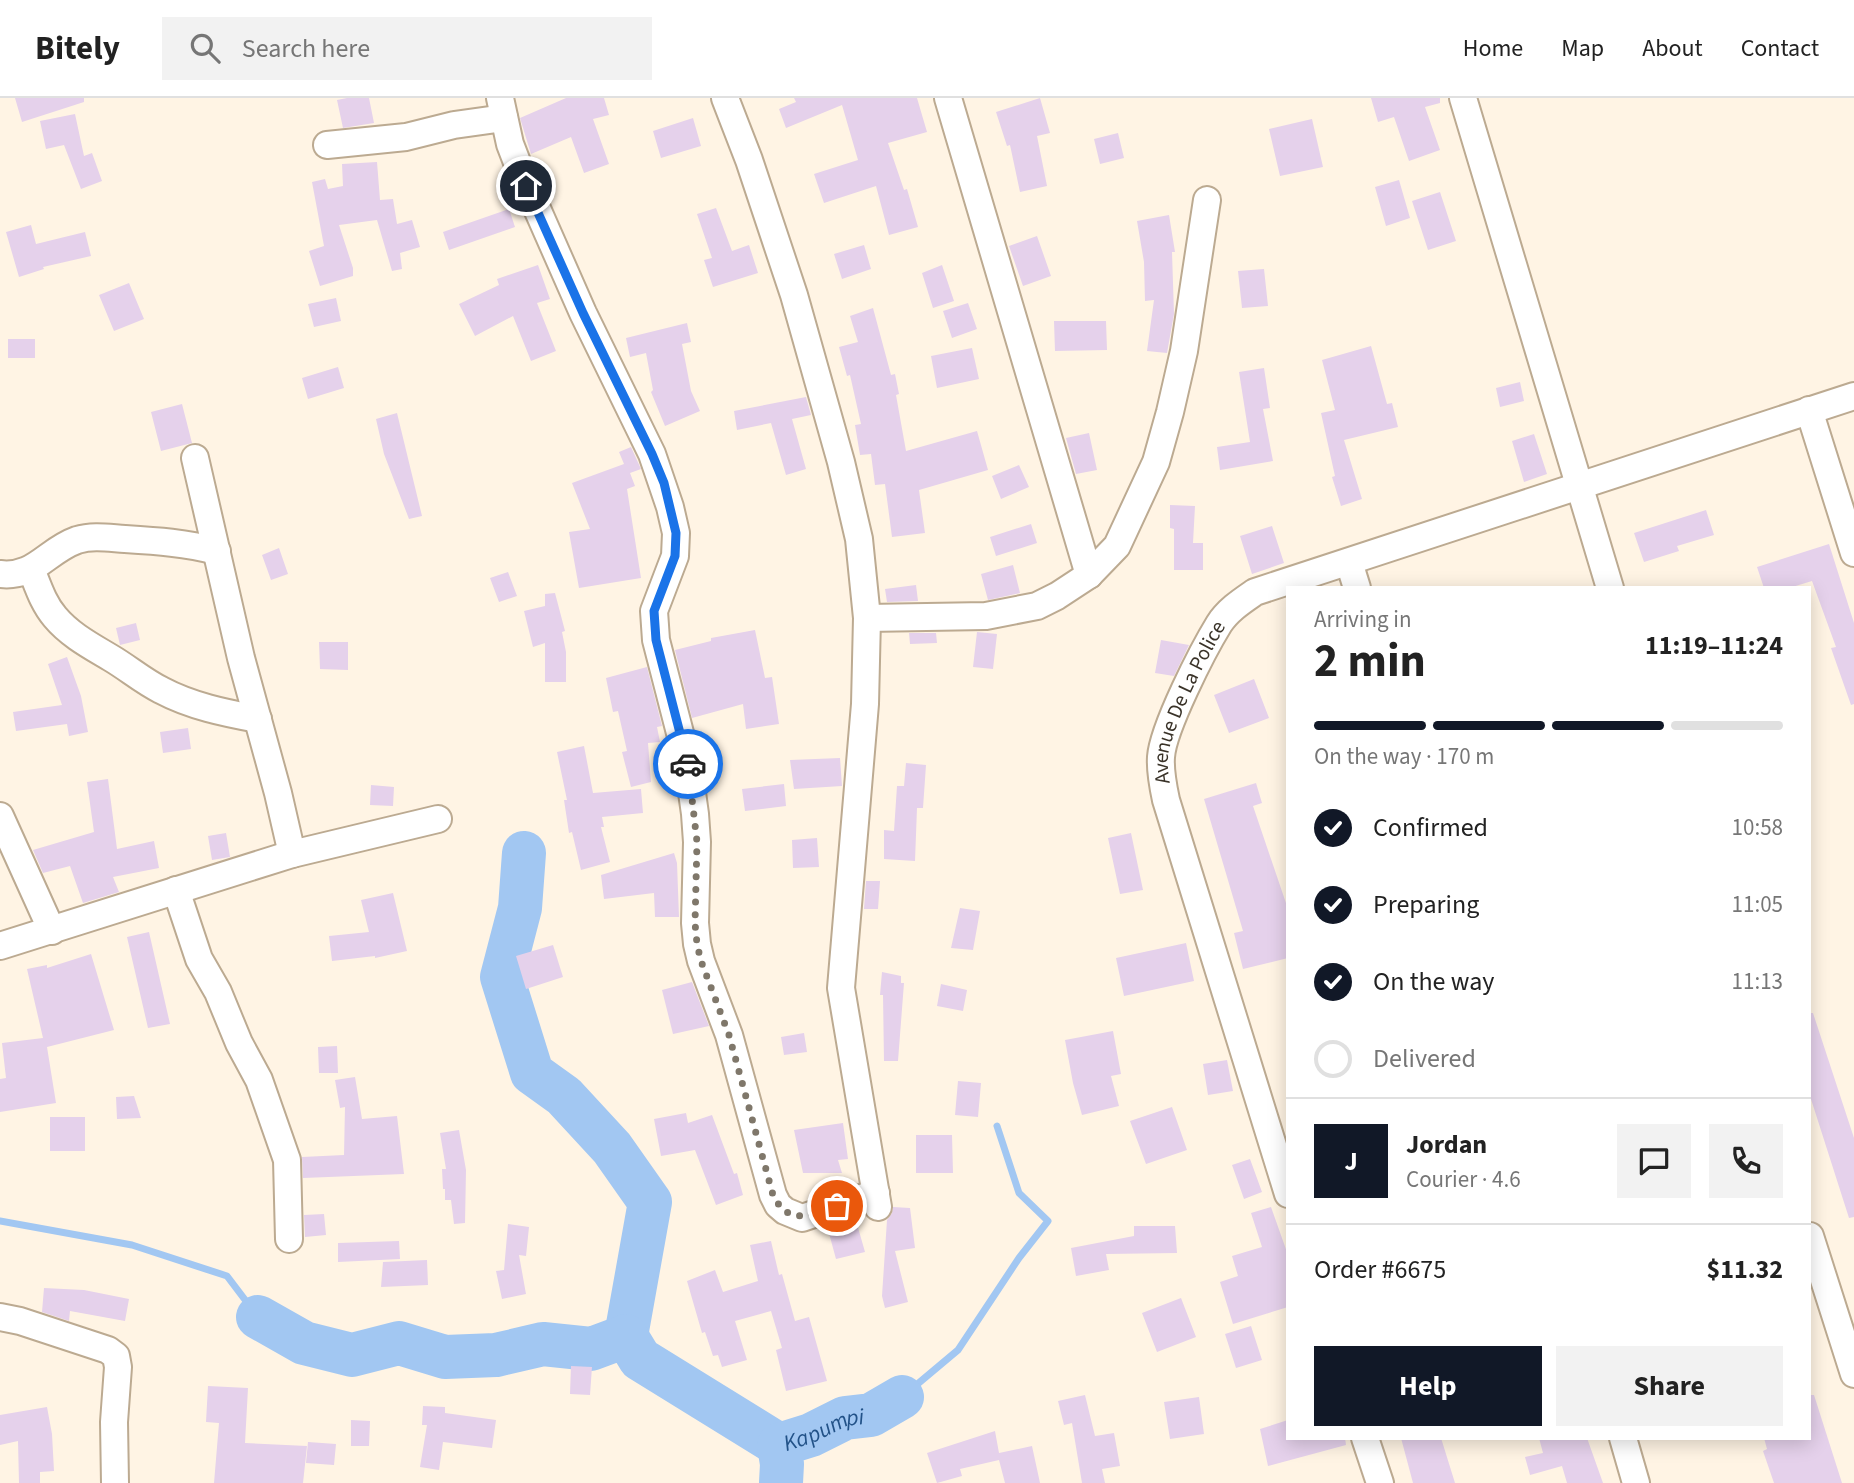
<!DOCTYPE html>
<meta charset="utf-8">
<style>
body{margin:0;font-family:"Source Sans 3",sans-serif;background:#f2f2f2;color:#222;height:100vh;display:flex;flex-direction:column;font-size:26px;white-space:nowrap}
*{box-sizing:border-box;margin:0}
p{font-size:23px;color:#767676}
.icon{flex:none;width:38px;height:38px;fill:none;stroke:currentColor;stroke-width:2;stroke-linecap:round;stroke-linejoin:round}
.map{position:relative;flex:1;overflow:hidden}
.details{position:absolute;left:1286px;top:488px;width:525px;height:854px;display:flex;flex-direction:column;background:#fff;border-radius:0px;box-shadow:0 4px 18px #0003}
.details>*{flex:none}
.pin{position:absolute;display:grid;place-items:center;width:60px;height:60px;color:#fff;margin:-30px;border:4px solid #fff;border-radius:50%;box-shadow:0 2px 7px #0007}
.courier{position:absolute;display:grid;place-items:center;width:70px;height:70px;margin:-35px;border:5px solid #1a73e8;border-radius:50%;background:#fff;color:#222;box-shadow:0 2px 9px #0007}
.summary em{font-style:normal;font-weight:700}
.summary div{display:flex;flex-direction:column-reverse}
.summary{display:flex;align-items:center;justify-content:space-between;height:119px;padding:0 28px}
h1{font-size:46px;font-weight:700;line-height:52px}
.bar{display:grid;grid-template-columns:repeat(4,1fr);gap:10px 7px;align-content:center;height:84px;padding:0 28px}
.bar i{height:9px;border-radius:5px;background:#e0e0e0}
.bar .active{background:#111827}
.bar p{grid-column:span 4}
.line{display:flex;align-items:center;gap:18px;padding:0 28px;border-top:2px solid #e0e0e0}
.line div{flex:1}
.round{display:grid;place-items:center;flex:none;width:74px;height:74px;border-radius:0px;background:#f2f2f2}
ol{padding:0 28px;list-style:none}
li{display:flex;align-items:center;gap:21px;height:77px}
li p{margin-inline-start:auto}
li .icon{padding:7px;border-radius:50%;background:#111827;color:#fff;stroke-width:4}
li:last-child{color:#767676}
li i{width:38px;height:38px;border:4px solid #e0e0e0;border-radius:50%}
.button{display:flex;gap:14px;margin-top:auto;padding:14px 28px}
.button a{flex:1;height:80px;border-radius:0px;background:#111827;color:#fff;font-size:28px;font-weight:700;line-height:80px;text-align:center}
.button a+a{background:#f2f2f2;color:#222}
header{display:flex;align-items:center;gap:42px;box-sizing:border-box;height:98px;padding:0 35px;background:#fff;border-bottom:2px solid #e0e0e0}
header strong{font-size:33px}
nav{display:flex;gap:38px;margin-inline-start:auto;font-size:24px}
.search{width:490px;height:63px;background:#f2f2f2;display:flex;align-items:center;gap:18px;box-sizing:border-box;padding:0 24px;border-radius:0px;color:#767676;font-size:26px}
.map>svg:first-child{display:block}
</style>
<header>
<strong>Bitely</strong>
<div class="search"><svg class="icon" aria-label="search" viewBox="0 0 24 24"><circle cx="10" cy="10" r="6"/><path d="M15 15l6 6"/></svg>Search here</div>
<nav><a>Home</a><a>Map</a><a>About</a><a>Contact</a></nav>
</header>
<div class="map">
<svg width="1854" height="1385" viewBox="0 0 1854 1385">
<rect width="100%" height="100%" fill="#fff4e4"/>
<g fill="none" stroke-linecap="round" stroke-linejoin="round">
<path stroke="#a2c7f2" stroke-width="7" d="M0,1123l132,24 95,31 31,41
M902,1299l56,-47 61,-92 29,-37 -29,-28 -22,-67"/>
<g stroke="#a2c7f2" stroke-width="44">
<path d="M524,755l-4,55 -18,69 30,96 32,23 48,52 38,54 -24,134"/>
<path d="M258,1219l46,26 48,12 47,-12 46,14 51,-2 47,-11 48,5 35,-13 14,23 139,86"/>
<path id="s1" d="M781,1385l1,-19 -3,-19 32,-10 34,-17 26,-3 31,-18"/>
</g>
</g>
<path fill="#e5d1eb" d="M15,0h69v4l-62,20z
M347,0h22l5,25 -31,5 -6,-28z
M566,0h38l5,17 -16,4 16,45 -25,9 -13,-36 -40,17 -11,-36z
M794,0h123l10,34 -39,11 16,47 3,-1 11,38 -29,8 -13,-49 -52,17 -10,-29 44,-14 -16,-55 -56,23 -7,-19 17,-7z
M1040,0l10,35 -13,3 10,50 -27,6 -10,-47 -3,1 -11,-34z
M1371,0h69v5l-15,4 15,43 -31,11 -15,-44 -16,5z
M75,16l9,42 8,-3 10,28 -21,8 -17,-44 -18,4 -6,-28z
M693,20l8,28 -40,12 -8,-27z
M1312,21l11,48 -43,9 -11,-47z
M1118,35l6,25 -24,6 -6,-25z
M377,64l3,38 13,-1 4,25 15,-4 8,27 -20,6 2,16 -10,2 -15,-51 -38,5 14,43v8l-33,10 -11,-35 15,-5 -12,-64 13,-3 3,10 15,-3 -1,-22z
M1399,82l11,38 -24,8 -11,-39z
M1440,94l16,49 -28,9 -16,-49z
M716,110l16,43 17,-6 9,28 -45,14 -9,-27 8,-2 -15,-44z
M509,111l6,18 -66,23 -6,-18z
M1169,117l6,37h-3l2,62 -7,39 -20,-2 7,-51 -9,1 -1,-39 -7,-41z
M31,127l5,19 49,-12 6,24 -48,11 1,2 -25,8 -13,-45z
M1037,138l14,40 -28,10 -14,-40z
M864,147l7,24 -29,10 -8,-25z
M538,167l12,34 -13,4 19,48 -25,10 -18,-45 -38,20 -16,-32 40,-19 -2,-6z
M942,167l12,36 -21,7 -11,-35z
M1264,171l4,37 -26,2 -4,-37z
M129,185l15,36 -30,12 -15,-36z
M336,200l5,23 -27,6 -6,-23z
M968,205l9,26 -25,9 -9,-27z
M873,210l18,67 4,-1 4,20 -3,1 10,56 71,-20 11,39 -69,20 6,43 -33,4 -7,-53 -10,1 -4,-31 -11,1 -5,-30 6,-1 -11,-49 -3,1 -8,-29 19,-5 -8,-26z
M1054,223h52l1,29 -52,1z
M687,225l4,19 -9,2 9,47 9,20 -35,15 -14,-34 2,-2 -7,-37 -16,4 -4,-19z
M8,241h27v19h-27z
M1371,248l16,58 5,-1 6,24 -54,13 18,59 -21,7 -9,-29 3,-1 -14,-63 14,-3 -13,-50z
M972,250l7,31 -42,9 -6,-32z
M338,269l6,21 -36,11 -6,-21z
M1264,270l6,40 -7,1 10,52 -53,9 -3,-23 33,-5 -11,-70z
M1520,284l4,19 -24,6 -4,-19z
M806,299l5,18 -19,4 14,50 -20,6 -15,-52 -34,7 -3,-19z
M182,306l10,39 -31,8 -10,-39z
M397,315l25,103 -13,3 -25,-65 -8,-35z
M1089,335l8,37 -21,4 -10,-36z
M1534,336l13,40 -23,8 -12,-41z
M631,349l10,22 -11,4 5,13 -8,3 14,89 -62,10 -10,-56 21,-3 -18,-46 52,-19 -5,-12z
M1019,367l10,22 -28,12 -9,-23z
M1170,407l25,1 -2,37h10v27h-29v-41l-4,-1z
M1706,412l8,25 -37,11 2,5 -35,11 -10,-29z
M1031,426l6,19 -41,13 -6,-19z
M1272,428l12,37 -32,11 -12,-38z
M1829,446l25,79v81l-3,1 -20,-57 5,-1 -24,-66 -23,7h-25l-7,-21z
M279,450l9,26 -17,6 -9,-25z
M1013,467l7,28 -32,7 -7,-26z
M508,474l9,24 -18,6 -9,-24z
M916,487l2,16 -31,1 -2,-13z
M555,495l10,38 -3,1 4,20v30h-21v-39l-12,4 -9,-36 21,-5v-12z
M136,525l4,17 -20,5 -4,-17z
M755,532l10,48 7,-1 7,47 -33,5 -3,-25 -51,14 -17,-68 36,-9v-3z
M977,534l20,2 -4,35 -20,-2z
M909,535h27l1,10 -27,1z
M1161,542l28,5 -15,31 -19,-3z
M319,544h29v28l-28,-1z
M67,559l14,39 7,36 -19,4 -2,-12 -51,7 -3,-19 49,-7 -14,-41z
M647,569l15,59 -5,1 3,15 -12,1 3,39 -20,5 -9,-35 5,-1 -9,-40 -5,1 -7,-34z
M1254,581l15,39 -40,15 -15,-38z
M188,630l3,21 -28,4 -3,-21z
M584,648l9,47 48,-4 2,24 -41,4 2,10h-3l9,35 -29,8 -9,-38 -3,1 -5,-33h3l-10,-48z
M840,660l2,28 -48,3 -4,-29z
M906,665l20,2 -3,43h-6l-2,53 -31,-2v-29l10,1 3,-45h7z
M108,681l9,70 37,-8 5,27 -46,9 6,15 -36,11 -13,-37 -27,7 -10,-23 61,-18 -7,-50z
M1256,685l6,20 -9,3 35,103v49l-45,11 -9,-36 9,-2 -39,-132z
M784,686l2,22 -41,5 -3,-22z
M371,687l23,2 -1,19 -23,-1z
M226,735l4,24 -18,3 -4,-24z
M1131,735l12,57 -23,4 -12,-56z
M817,740l2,29 -26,1 -1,-28z
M674,755l3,10 2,54h-24l-1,-24 -50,6 -3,-24z
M866,783h14l-2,28h-14z
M393,795l14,58 -32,7v-2l-43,5 -3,-25 40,-4 -8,-32z
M960,810l20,3 -7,39 -22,-2z
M149,834l21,92 -22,4 -21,-91z
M1186,845l8,38 -70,15 -8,-38z
M553,847l10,32 -37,12 -10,-33z
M91,856l23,76 -67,17 9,56 -56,9v-33l6,-1 -4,-35 41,-5 -16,-69 20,-4v3z
M882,874l19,4v7h3l-6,78h-14l-1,-66h-3z
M692,884l17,44 -36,8 -11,-44z
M941,886l26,6 -4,21 -26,-5z
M1810,915h3l41,125v79l-5,1 -39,-122z
M1113,933l8,43 -10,2 8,30 -37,9 -9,-32 -8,-43z
M804,935l3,19 -23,3 -3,-18z
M337,948l1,27h-19l-1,-26z
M1227,962l6,31 -25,4 -5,-31z
M355,979l7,42 35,-3 7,58 -101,4 -1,-21 42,-2 1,-48 -5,1 -5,-28z
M958,983l23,2 -3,34 -23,-2z
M134,998l7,22 -24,1 -1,-22z
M1172,1009l15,43 -41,14 -16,-43z
M686,1015l2,10 24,-8 22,59 3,-1 6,22 -27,10 -21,-55 -34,6 -7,-37z
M50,1019h35v34h-35z
M843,1025l5,36 -10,1 4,13h-39l-9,-43z
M459,1032l7,40 -1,53 -11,1 -3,-24h-6v-11h-2l-1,-20h4l-6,-36z
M916,1037h36l1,38h-37z
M1250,1061l12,33 -18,7 -12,-34z
M893,1109l17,1 5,40 -20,3 13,51 -23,6 -3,-12 5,-76 5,-7z
M1271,1109l17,48v52l-55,17 -13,-42 18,-6 -6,-20 30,-9 -11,-34z
M324,1116l2,21 -21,2 -1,-22z
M855,1119l10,35 -29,7 -9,-33z
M508,1126l21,3 -3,29 -7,-1 7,39 -24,5 -6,-28 8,-1z
M1134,1128h41l2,27 -71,1 3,16 -33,6 -5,-28 63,-12z
M399,1143l1,18 -62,3v-19z
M771,1143l8,34 3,-1 13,47 14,-4 18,64 -41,10 -10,-41 6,-2 -11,-37 -36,10 12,39 -25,7 -4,-12 -5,1 -8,-24 -3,1 -15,-52 28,-11 8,22 35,-11 -8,-36z
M427,1162l1,25 -47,2 2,-25z
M44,1190l40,2 45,9 -4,22 -55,-10 -1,10 -27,-9z
M1181,1200l15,39 -39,15 -15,-39z
M1251,1228l11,34 -26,8 -11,-34z
M571,1268l21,1 -2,28 -20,-1z
M208,1288l40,2 -3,55 62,3 -4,37h-89l5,-60 -13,-1z
M1085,1297l10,41 19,-3 6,33 -18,3 3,14h-23l-10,-60 -8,2 -6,-24z
M1810,1297h4l28,88h-68l-11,-32 4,-2 -3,-11h46z
M1199,1299l5,37 -34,5 -6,-37z
M423,1308l22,1v6l51,7 -4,28 -49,-6 -4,28 -19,-3 7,-42h-5z
M47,1309l5,27 2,37 -14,1v11h-21l-1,-42 -18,4v-30z
M351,1322l19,1 -1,25h-18z
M1288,1322v18h57l1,7 -78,21 -8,-37z
M995,1333l4,22 33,-7 8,37h-35l-6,-23 -39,9 2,7 -25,7 -10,-30z
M1401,1340h40l14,45h-42z
M1539,1340h48l16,45h-36l-5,-17 -32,9 -5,-18 18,-4z
M308,1344l28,2 -2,21 -28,-2z"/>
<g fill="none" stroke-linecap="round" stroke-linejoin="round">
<g stroke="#bcaa91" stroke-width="30">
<g id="minor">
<path d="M500,0l10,46 10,26 63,143 69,141 18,53 6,26 -1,23 -21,55 2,29 32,124 7,50 2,28 -2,81 2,21 4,17 28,74 44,160 5,10 7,6 17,7 74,-25"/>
<path d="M725,0l24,62 45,135 47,167 18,77 8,79 -2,86 -24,284 37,219"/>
<path d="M948,0l141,477"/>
<path d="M1463,0l147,490"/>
<path d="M327,47l79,-8 48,-12 50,-7"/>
<path d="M1809,312l45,143"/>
<path d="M195,360l46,200 37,135 14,61"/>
<path d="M1349,464l8,26"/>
<path d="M31,471c7,17 12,34 24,48 15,18 36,29 56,41 17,10 32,23 50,32 30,16 64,23 97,29"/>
<path d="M0,476c35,4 46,-23 77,-34 16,-5 32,-2 48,-1 32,2 61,4 92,12"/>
<path d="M867,520l119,-2 51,-10 20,-10 32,-21 28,-29 39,-84 14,-50 14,-61 23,-151"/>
<path d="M0,718l52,115"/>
<path d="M176,792l23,69 19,33 21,51 20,37 28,80 2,79"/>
<path d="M0,848l292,-92 146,-35"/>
<path id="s2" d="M1288,1096l-122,-394c-3,-14 -6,-29 -5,-43 2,-29 42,-107 58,-133 9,-14 23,-23 36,-32l599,-196"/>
<path d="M1810,1138l44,138"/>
<path d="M0,1219l20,4 88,29 8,6 2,11 -4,55 1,61"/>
<path d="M1365,1340l15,45"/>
<path d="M1623,1340l13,45"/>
</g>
</g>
<use href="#minor" stroke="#fff" stroke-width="26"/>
</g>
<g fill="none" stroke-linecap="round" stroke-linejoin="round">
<path stroke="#7f776a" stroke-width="7" stroke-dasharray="0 12.6" d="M688,666l9,78 -2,81 2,21 4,17 28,74 44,160c16,32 37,20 64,11"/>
<path stroke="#1a73e8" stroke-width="9" d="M526,88l57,127 69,141 12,29 12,50 -1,23 -21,55 2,29 32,124"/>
</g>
<g text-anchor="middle" stroke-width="6" stroke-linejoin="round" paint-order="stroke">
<g font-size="21" fill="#3a3329" stroke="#fff">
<text dy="7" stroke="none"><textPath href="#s2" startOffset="516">Avenue De La Police</textPath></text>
</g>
<g font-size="23" font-style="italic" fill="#225288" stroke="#fff">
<text dy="8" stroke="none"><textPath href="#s1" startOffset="86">Kapumpi</textPath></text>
</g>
</g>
</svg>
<div class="pin" style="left:837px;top:1108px;background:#ea580c"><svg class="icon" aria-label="bag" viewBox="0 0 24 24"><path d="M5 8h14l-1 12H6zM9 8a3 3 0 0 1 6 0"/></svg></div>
<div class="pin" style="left:526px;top:88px;background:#1f2937"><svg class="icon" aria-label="home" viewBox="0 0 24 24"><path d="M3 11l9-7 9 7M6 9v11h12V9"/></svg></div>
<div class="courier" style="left:688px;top:666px"><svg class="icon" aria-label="car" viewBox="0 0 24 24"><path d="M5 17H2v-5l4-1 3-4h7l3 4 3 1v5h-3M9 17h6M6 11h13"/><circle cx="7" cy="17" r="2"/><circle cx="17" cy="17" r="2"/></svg></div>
<section class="details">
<div class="summary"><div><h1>2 min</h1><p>Arriving in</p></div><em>11:19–11:24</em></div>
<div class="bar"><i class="active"></i><i class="active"></i><i class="active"></i><i></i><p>On the way · 170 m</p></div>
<ol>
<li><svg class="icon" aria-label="check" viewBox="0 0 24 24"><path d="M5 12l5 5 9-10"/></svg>Confirmed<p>10:58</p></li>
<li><svg class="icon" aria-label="check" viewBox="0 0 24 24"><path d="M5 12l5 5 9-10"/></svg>Preparing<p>11:05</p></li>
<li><svg class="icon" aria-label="check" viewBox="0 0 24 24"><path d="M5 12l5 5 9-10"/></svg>On the way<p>11:13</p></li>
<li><i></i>Delivered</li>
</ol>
<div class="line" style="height:126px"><b class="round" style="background:#111827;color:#fff">J</b><div><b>Jordan</b><p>Courier · 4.6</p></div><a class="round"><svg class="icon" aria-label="chat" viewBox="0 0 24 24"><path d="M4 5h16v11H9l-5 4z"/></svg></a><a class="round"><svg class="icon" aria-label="phone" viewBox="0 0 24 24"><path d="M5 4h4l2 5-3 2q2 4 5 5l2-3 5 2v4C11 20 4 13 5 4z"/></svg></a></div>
<div class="line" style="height:91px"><div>Order #6675</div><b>$11.32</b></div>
<div class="button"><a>Help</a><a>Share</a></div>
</section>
</div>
